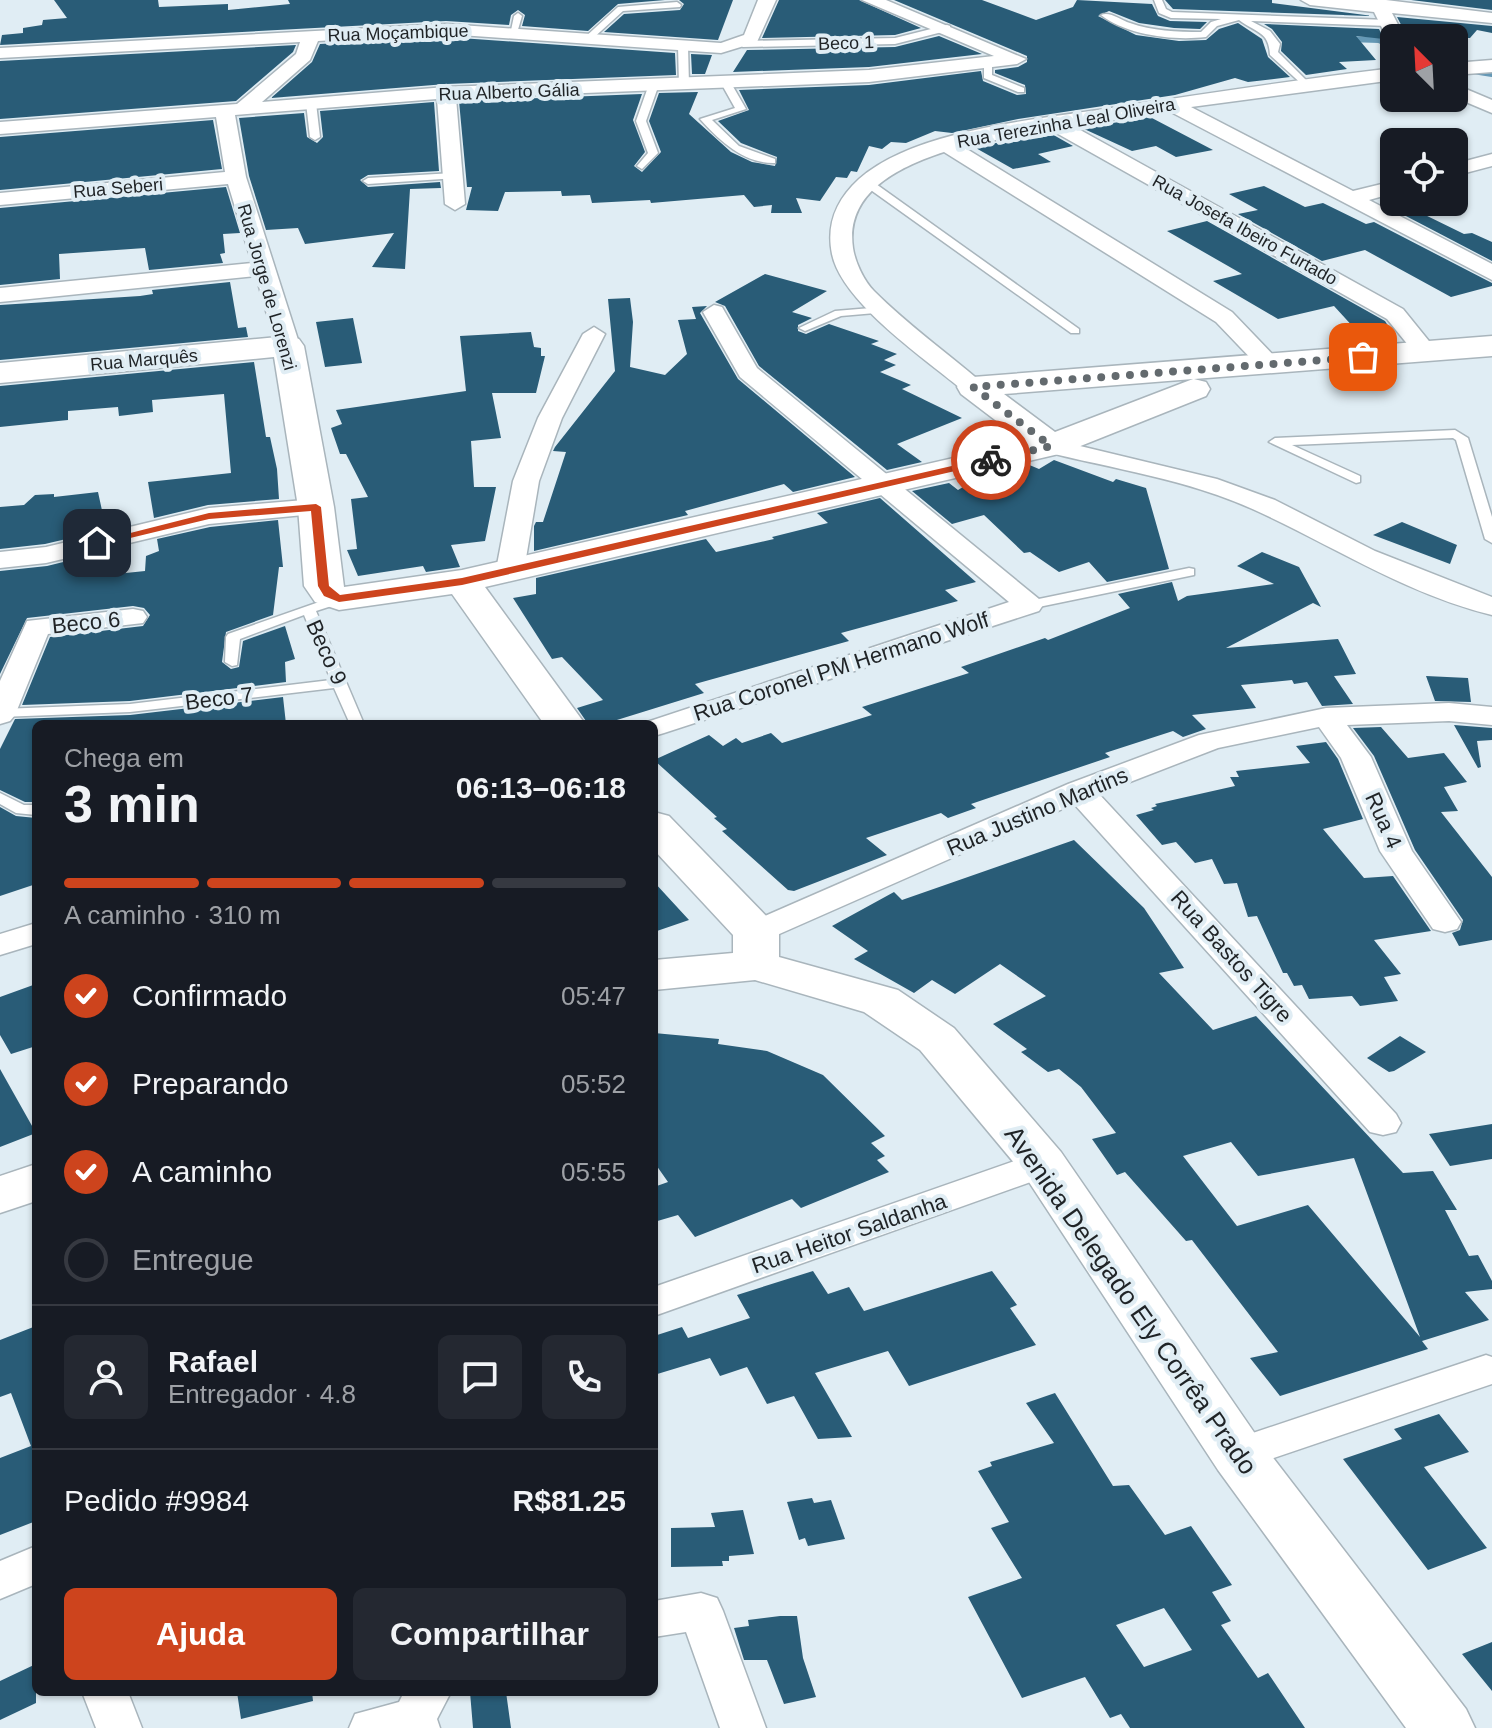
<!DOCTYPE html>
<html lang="pt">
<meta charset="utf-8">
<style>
body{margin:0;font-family:Helvetica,sans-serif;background:#242831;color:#f1f3f6;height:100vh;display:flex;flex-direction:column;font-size:30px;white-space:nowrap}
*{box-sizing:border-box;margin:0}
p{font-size:26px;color:#9ea1a6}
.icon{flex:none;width:44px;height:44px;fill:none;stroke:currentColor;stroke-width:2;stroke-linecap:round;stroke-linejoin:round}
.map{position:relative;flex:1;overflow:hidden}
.details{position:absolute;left:32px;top:720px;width:626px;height:976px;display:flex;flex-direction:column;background:#171b24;border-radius:12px;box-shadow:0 2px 6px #0004}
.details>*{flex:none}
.needle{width:52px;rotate:336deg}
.buttons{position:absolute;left:1380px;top:24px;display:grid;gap:16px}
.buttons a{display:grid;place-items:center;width:88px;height:88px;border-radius:12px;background:#171b24;box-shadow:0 2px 6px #0004;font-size:40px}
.pin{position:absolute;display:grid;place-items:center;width:68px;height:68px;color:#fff;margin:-34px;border-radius:16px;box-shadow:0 4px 12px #0006}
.courier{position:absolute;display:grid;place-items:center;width:80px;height:80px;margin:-40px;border:6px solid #cd441d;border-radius:50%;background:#fff;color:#222;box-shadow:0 2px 10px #0007}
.headline em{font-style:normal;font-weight:600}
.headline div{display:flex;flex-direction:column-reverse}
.headline{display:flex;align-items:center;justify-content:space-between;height:136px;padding:0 32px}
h1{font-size:52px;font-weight:600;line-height:60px}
.bar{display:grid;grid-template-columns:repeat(4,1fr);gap:12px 8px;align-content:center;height:96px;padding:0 32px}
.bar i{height:10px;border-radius:6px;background:#363941}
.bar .on{background:#cd441d}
.bar p{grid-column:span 4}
.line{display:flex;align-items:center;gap:20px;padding:0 32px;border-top:2px solid #363941}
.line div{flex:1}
.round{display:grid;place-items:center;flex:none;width:84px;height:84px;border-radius:12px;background:#242831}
ol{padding:0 32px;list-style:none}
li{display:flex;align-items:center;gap:24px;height:88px}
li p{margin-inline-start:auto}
li .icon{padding:8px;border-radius:50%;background:#cd441d;color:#fff;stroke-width:4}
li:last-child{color:#9ea1a6}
li i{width:44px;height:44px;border:4px solid #363941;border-radius:50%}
.primary-button{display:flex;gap:16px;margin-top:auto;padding:16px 32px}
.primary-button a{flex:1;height:92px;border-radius:12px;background:#cd441d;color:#fff;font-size:32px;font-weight:600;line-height:92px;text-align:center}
.primary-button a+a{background:#242831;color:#f1f3f6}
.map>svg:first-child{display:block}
</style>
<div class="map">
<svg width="1492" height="1728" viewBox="0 0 1492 1728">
<rect width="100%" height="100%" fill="#e0edf4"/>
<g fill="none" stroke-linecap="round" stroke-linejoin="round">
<path stroke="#6598b5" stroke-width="6" d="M1347,39l32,1 15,7
M1454,68l38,6"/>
</g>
<path fill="#295c77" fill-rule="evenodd" d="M54,0h104l1,7 69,-3v6l62,-6 -2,-4h377l-47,4 -30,27 -66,-5 3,-11 -7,-5 -7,5 -2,10 -63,-4 -446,24 2,-10 21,-2v-5l19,-3 1,-5 24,-2z
M679,0h54l-15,40 -114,-8 20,-18 56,-4 4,-6z
M779,0h80l62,28 -26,7 -133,3z
M894,0h88l54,20 37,-13 4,-7 75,4 6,12 12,5 37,1 -7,7 -26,-1 -35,-5 -30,-12 -11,5 38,19 43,6 27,-1 13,-11 19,-6 24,16 6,18 22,20 -42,5 -13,-4 -60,17 -157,24 -66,14 -17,-2 -29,12 -15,-1 -9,7 -13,-3 -12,26 -6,-1 -4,7 -11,-1 -16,24 -24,-3 6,15h-31l1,-8 -18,2 -10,-12 -93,8 -1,-3 -58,3 -2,-8 -28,1 -1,-5 -56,1 -7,19 -32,-1 6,-23h-5l-8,-86 183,-7 -9,26 12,32 -11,14 8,6 19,-20 -12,-31 10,-28 39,-1 -9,22 42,38 21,10 23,4 2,-9 -36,-14 -23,-22 31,-11 -10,-20 130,-5 112,-14 2,10 34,14 9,-1 -1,-9 -30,-12v-3l23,-3 9,-5v-6z
M1165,0h107v3l101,13 -200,-7z
M1411,0h81v10z
M1397,17l95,9v7l-15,-3 -7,8h-62z
M1264,24l115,5 5,10 -28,-3 20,24 -37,2 8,7 -41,6 -25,-24 1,-9 -10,-13z
M939,36l43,18 -113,13 -136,5 14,-22 148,-3z
M446,37l229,16 1,22 -230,9 -175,14 41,-36 8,-18z
M296,45l-3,7 -57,49 -236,18v-58z
M691,54l21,1 -7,19h-13z
M434,102l5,69 -71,4 -8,5 8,7 72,-5 1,6 -31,1 -5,80 -33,-2 22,-34 -89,11 -7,-16 -32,2 -17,-54 -10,-58 65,-5 3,24 10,6 6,-6 -3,-26z
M1150,117l63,33 -37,7 -20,-11 -24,5 -50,-23z
M213,120l9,49 -222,21v-53z
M1050,133l23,13 -35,8 13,8 -38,7 -39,-22z
M1264,186l41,21 18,-4 43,21 8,-2 118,61v3l-41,11 -86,-47 -43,11 -84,-47 20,-4 -29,-16z
M226,187l14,46 -17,1 2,19 -5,1 3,9 -74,7 -4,-22 -86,6 1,25 -60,6v-77z
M1417,211l47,23 8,-1 20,9v19l-88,-46z
M1207,221l178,100 12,19 -30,2 -33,-36 -56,13 -65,-38 29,-7 -75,-43z
M765,274l62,17 -35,21 20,6 -14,7v6l8,3 23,-10 50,17 -8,3 26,10 -13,6 12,5 -16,7 31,13 -9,4 60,29 -65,26 25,18 -35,8 -128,-104 -34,-60 -10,-4z
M230,282l8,46 8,-1 2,10 -248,23v-55l140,-9 13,-2 -1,-4z
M630,298l3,24 -3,45 35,8 22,-21 -9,-34 18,-1 -4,-12 15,-1 -7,7 38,66 117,98 -62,15 -9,-8 -99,27 3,4 -154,36v-25l2,-4h7l23,-70 -13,-1 2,-4 60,-76 -7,-72z
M353,318l9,45 -37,4 -9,-45z
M531,332l3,15 7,1v8h4l-9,37h-44l9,45 -30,3 3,46h22l-11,54 -34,4 9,22 -34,5 -3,-6 -65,10 -11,-26 10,-1 -6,-50 17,-2 -22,-43h-6l-9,-26 11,-4 -6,-14 130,-19 -6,-55z
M254,362l12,75h4l7,32 2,30 -71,6 -54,13 -6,-36 83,-9 -7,-79 -72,6 1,12 -34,4 -1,-9 -50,4v9l-68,7v-41z
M1054,460l59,22 3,-3 30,9 23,81 -62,13 -18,-20 -30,10 -29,-20 -6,1 -40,-38 -32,9 -40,-33 37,-8 9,7 25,-15 44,-11 12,5z
M98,492l5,23 -7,1v16l-51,12 -45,5v-42l24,-2 11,-10 19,-1v3z
M880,498l96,84 -31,8 13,11 -117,32 8,8 -154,43 9,9 -100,31h-16l-11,-16 26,-8 -41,-43 -10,2 -39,-61 23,-4v-16l170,-39 10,13 58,-13 -2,-2 56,-14 -11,-10z
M278,520l5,47h-4l-6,48 -47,17 -4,30 9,7 8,-2 4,-26 42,-15 10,33 -10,3 1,20 -156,19 -108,4 28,-68 93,-11 7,-11 -6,-7 -11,-2 -106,12 -27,56v-103l47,-5 49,-12 1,22 48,-5 1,-15 13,-5 -2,-12 53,-12z
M1402,522l55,23 -7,19 -77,-29z
M1262,552l37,15 22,40 -8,-4 -87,45 112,-9 18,35 -22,2 19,28 -31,2 -15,-24 -13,2 -2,-4 -51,5 15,23 -64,7 14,14 -23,8 -10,-6 -68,22 5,4 -139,47 5,4 -28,10 -7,-5 -75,25 21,17 -93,36 -6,-1 -66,-59 5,-2 -13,-11 3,-1 -63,-57 55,-25 14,11 13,-8 6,5 29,-10 11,10 90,-28 -10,-8 107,-34 -8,-6 84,-29 3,2 82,-32 -12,-14 54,-12 6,19 9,-5 87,-12 -37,-18z
M1426,676l42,2 3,24 -36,-1z
M283,697l3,27h-250v78h-11l-25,-12v-41l15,-30 115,-4z
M1454,725l38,3v12l-15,1 4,26 -3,1z
M1381,727l27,31 36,-5 23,29 -23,5 14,24 -17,1 51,65v63l-33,6 -7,-13 8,-3 3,-10 -48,-70 -41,-94 -21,-28z
M1326,742l12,17 25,60 -40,10 41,49 29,-2 38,55 -57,9 27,34 -17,3 14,24 -38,5 -8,-10 -43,3 -7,-14 -8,1 -7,-13h-4l-26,-57 -9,1 -11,-34 -13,1 -12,-25 -17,4 -19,-21 -14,3 -26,-30 18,-5 -3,-2 6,-2 -2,-2 80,-18 -5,-9h9l-3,-6 74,-8 -14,-17z
M0,807l16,9 20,2v66l-36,12z
M1074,840l70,68 40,60 -25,5 54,57 43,-14 147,157 30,-2 24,39h-12l24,46 9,-1 14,26v8l-27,3 24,28 -67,21 6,8 -148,47 -30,-38 28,-6 -86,-112 -6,1 -61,-69 -8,3 -25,-36 24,-6 -35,-46 -22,-18 -11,3 -27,-20 6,-3 -34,-25 53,-28 -46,-32 -45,30 -23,-14 -18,13 -60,-34 14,-8 -36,-25 62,-34 8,8zM1231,1142l27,34 96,-18 66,179 -112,-132 -71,21 -54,-70z
M654,882l35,38 -35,12z
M36,984v62l-25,8 -11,-19v-38z
M654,1033l65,6 -1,5 49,7 56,24 62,61 -14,7 14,13 -8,4 12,12 -88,36 -9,-9 -97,38 -17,-22 -24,7v-35l14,-5 -14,-20z
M1400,1036l26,16 -32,19 -5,1 -22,-14z
M0,1069l36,64 -36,14z
M1492,1124v35l-42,7 -21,-32z
M813,1271l15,23 21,-7 15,24 128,-40 25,34 -7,3 26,37 -127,41 -21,-35 -73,22 37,64 -34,2 -24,-43 -27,8 -20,-37 -27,9 -10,-18 -56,17v-39l28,-9 6,11 62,-20 -13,-23z
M36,1326v195l-36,14v-77l31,-12 -20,-53 -11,4v-57z
M1055,1393l58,93 16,-1 36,50 26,-9 41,59 -20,7 19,29 -10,4 37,53 10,-5 37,55h-175l-9,-14 -11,4 -25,-41 -63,21 -54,-101 54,-19 -31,-50 18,-6 -31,-51 14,-5 -2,-4 64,-19 -28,-40zM1164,1608l28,42 -48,17 -28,-42z
M1439,1414l30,38 -45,15 63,81 -59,22 -85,-111 59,-20 -8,-10z
M812,1498l2,5 17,-3 14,39 -37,7 -3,-8 -6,2 -12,-38z
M743,1510l11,44 -25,2v5h-7l1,5 -52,1v-39l44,-1 -4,-14z
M780,1616h17l6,42 13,39 -32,7 -17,-44h-23l-10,-32 15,-2 -1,-6z
M1492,1642v49l-30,-37z
M36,1664v39l-36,17v-39z
M237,1692h75l1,9 -72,18z
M470,1692h36l5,36h-38z"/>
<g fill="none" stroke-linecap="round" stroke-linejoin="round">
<g stroke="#a9b5bc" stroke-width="3">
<path id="lane" d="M1154,0h8l4,9 6,3 216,8 4,3 -4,3 -137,-5 19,10 10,13 -2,8 33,33 -5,3 -36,-33c-1,-24 -14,-22 -31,-35l-22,6 -11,11c-33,4 -79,-2 -105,-22 9,-4 19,5 29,8 22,8 47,9 71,9l10,-10 10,-3 -50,-1 -12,-5z
M677,2l4,3 -1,2 -57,4 -33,30 -7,-2 35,-32z
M518,13l4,3 -5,17 -7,2 4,-19z
M947,25l3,1v4l-55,14 -152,3 -5,-3 5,-3 152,-3z
M683,43l5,3 1,39 -5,3 -5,-3 -1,-39z
M984,62l8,2v11l32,13v4h-6l-34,-14z
M726,80l5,3 15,26 -34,11 27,26 36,13v4c-31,1 -56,-23 -75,-44l35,-11 -14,-25z
M653,84l5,3 -12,34 12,32 -16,16 -5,-3 11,-13 -12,-32 12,-34z
M311,100l5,3 4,34 -5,3 -5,-3 -4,-34z
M453,173l4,1v4l-89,6 -5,-3 5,-3z
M861,179h8l210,150v4h-8l-210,-150z
M883,307l6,3 -2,2 -46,4 -36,15 -6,-3 36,-17z
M1455,430l13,8 24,79v26l-7,-4 -29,-99 -3,-2 -161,7 68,31v6l-4,1 -87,-41 6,-4z
M1189,568l5,1v6l-165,34 -7,-4 7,-4z
M339,595l7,4 -2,3 -28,9 48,113h-14l-16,-36 -204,24 -130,5 1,-8 129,-5 201,-24 -27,-65 -64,24 -3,26 -5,1 -7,-4 1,-25 2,-3z
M0,793l24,12h12v10l-20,-2 -16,-9z"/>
</g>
<g stroke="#a9b5bc" stroke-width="3">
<path id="street" d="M758,0h18l-19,42 -36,11 -275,-19 -128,7 -8,19 -48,42 184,-15 423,-17 125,-14 -132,-56h24l140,59 -9,5 -148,18 -413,16 9,106 -10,6 -10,-6 -8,-105 -202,16 11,62 54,169 -4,5 -8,2 -12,-7 -20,-70 -256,26v-14l252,-25 -24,-79 -228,21v-12l225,-21 -9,-55 -216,17v-12l237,-18 59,-50 4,-12 -300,16v-10l446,-24 275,19 23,-8z
M1301,0h85l106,13v10l-100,-10 13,25h-11v5l-7,-5 -13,-26 -64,-7z
M1492,60v12l-38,3v-12z
M1394,68v12l-203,27 162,84 41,-10v12l-25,7 123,64v16l-323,-169 -96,15 330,183 34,42 -4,5h-16l-30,-37 -336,-189 -89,16 270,166 45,47 4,5 -4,5h-16l-45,-47 -272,-170c-46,15 -99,41 -91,96 2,14 11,33 21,43 33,33 72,61 107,91l4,5 -4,5h-16c-38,-32 -123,-89 -133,-138 -6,-30 4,-54 27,-75 58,-51 184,-60 259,-72 92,-14 184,-28 276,-39z
M1454,84l38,16v13l-38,-16z
M1492,154v12l-38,10v-12z
M714,305l8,2 35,61 282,231 4,6 -4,6 -375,122 -10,3v-12h-13l368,-122 -269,-225 -37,-65z
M594,327l11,7 -43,84 -23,63 -15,89 -4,6h-20l-4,-6 17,-89 25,-63 45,-84z
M1051,439l166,40 58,21 100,51 117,46v18c-83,-20 -157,-68 -233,-103 -67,-32 -145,-43 -217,-61l-3,-5z
M316,499l13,8 -4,6 -116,11 -163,39 -46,5v-16l46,-5 163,-39z
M133,609l10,2 4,6 -4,6 -95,11 -33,81 -5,6 -10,3v-43l27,-60z
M1449,703l43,4v18l-43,-4 -102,4 24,32 41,94 49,71 -4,7 -12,3 -12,-3 -53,-78 -39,-93 -22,-31 -101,21 -119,46 297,320 5,9 -5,9 -13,3 -13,-3 -296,-328 -306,135 -12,3 -12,-3 -5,-7 5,-7 324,-141 131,-49 127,-27z
M36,923v21l-36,11v-21z
M1043,1151l13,4 6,9 -6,9 -402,143v-29z
M1486,1355l6,2v27l-254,86 -15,-5 -6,-11 6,-11z
M36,1546v38l-36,15v-38z
M701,1593l16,5 6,13 43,117h-46l-34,-96 -32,5v-36z
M82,1692h46l14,36h-46z
M404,1692h47l-14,27 3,9h-91l6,-14 44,-12z"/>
</g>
<g stroke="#a9b5bc" stroke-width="3">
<path id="secondary" d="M288,336l11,3 5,7 30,161 10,80 118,-17 562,-128 -63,-48 -4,-7 4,-7 12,-3 519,-41v20l-298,23 12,3 4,7 -4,7 -143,57 -578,134 100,137h-41l-92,-130 -113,16 -24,-8 -11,-16 -6,-79 -24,-150 -274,26v-20zM1193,379l-138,53 -51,-38z
M654,812l15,4 103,106 7,10v25l119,33 56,38 107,124 197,286 208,271 9,19h-69l-188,-258 -193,-294 -105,-126 -56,-38 -109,-32 -101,10v-30l79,-7v-18l-79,-85z
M36,1164v37l-36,12v-37z"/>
</g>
<use href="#lane" fill="#fff" fill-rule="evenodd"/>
<use href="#street" fill="#fff" fill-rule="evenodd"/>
<use href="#secondary" fill="#fff" fill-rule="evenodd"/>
</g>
<path fill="#cd441d" d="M991,457l3,5 -532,123 -123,17 -15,-6 -6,-10 -7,-75 -102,8 -112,27 -6,-3 118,-30 107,-9 5,3 8,79 11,9 122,-17z"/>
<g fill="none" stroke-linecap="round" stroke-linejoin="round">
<path stroke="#636a6e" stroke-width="8" stroke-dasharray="0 14.4" d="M991,460l60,-14 -78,-59 390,-30"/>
</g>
<g text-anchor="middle" stroke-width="8" stroke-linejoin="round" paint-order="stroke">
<g font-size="18" fill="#1f2326" stroke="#e0edf4">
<text transform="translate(398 33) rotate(-2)" y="6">Rua Moçambique</text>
<text transform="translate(846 43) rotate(-2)" y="6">Beco 1</text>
<text transform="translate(509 92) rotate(-2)" y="6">Rua Alberto Gália</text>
<text transform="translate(1066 123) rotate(-10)" y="6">Rua Terezinha Leal Oliveira</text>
<text transform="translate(118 188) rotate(-5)" y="6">Rua Seberi</text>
<text transform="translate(1245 230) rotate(29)" y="6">Rua Josefa Ibeiro Furtado</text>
<text transform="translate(267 287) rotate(74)" y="6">Rua Jorge de Lorenzi</text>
<text transform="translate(144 360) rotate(-5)" y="6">Rua Marquês</text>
</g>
<g font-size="22" fill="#1f2326" stroke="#e0edf4">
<text transform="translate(86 622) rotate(-6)" y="8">Beco 6</text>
<text transform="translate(327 652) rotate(66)" y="8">Beco 9</text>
<text transform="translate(841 666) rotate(-18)" y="8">Rua Coronel PM Hermano Wolf</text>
<text transform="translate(219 698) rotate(-7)" y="8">Beco 7</text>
<text transform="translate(1037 811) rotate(-23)" y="8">Rua Justino Martins</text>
<text transform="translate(1384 820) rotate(66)" y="8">Rua 4</text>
<text transform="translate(1232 956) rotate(48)" y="8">Rua Bastos Tigre</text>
<text transform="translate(849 1233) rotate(-19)" y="8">Rua Heitor Saldanha</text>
</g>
<g font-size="26" fill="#1f2326" stroke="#e0edf4">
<text transform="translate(1131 1300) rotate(55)" y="9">Avenida Delegado Ely Corrêa Prado</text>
</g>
</g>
</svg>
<div class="buttons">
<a><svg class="needle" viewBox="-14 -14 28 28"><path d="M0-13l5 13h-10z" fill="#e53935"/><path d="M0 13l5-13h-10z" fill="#9ea1a6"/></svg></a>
<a><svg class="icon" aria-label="locate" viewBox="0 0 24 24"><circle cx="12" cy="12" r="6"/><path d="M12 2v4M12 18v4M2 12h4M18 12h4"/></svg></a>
</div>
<div class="pin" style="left:1363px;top:357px;background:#ea580c"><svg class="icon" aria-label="bag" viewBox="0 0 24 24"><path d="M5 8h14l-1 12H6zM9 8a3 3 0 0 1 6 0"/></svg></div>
<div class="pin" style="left:97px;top:543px;background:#1f2937"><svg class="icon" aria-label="home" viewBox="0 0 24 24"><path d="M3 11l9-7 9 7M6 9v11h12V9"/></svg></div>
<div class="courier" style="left:991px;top:460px"><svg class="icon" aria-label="bike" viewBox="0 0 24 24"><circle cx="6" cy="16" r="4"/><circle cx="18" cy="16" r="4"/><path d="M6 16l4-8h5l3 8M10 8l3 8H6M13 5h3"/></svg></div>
<section class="details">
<div class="headline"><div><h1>3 min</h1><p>Chega em</p></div><em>06:13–06:18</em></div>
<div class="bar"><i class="on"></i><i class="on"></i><i class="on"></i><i></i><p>A caminho · 310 m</p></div>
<ol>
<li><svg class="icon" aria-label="check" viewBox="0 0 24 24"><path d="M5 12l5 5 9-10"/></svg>Confirmado<p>05:47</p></li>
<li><svg class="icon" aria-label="check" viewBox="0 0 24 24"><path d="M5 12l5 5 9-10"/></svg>Preparando<p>05:52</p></li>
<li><svg class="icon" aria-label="check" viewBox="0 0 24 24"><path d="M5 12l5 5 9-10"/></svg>A caminho<p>05:55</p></li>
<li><i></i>Entregue</li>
</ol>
<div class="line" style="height:144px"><a class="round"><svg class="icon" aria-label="person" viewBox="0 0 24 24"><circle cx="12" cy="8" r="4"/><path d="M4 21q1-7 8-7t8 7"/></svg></a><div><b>Rafael</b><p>Entregador · 4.8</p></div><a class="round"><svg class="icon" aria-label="chat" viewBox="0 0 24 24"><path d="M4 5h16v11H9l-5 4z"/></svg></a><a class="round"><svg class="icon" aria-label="phone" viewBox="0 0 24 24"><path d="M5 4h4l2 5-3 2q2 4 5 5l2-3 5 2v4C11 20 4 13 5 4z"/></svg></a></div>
<div class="line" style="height:104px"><div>Pedido #9984</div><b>R$81.25</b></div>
<div class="primary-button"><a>Ajuda</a><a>Compartilhar</a></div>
</section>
</div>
